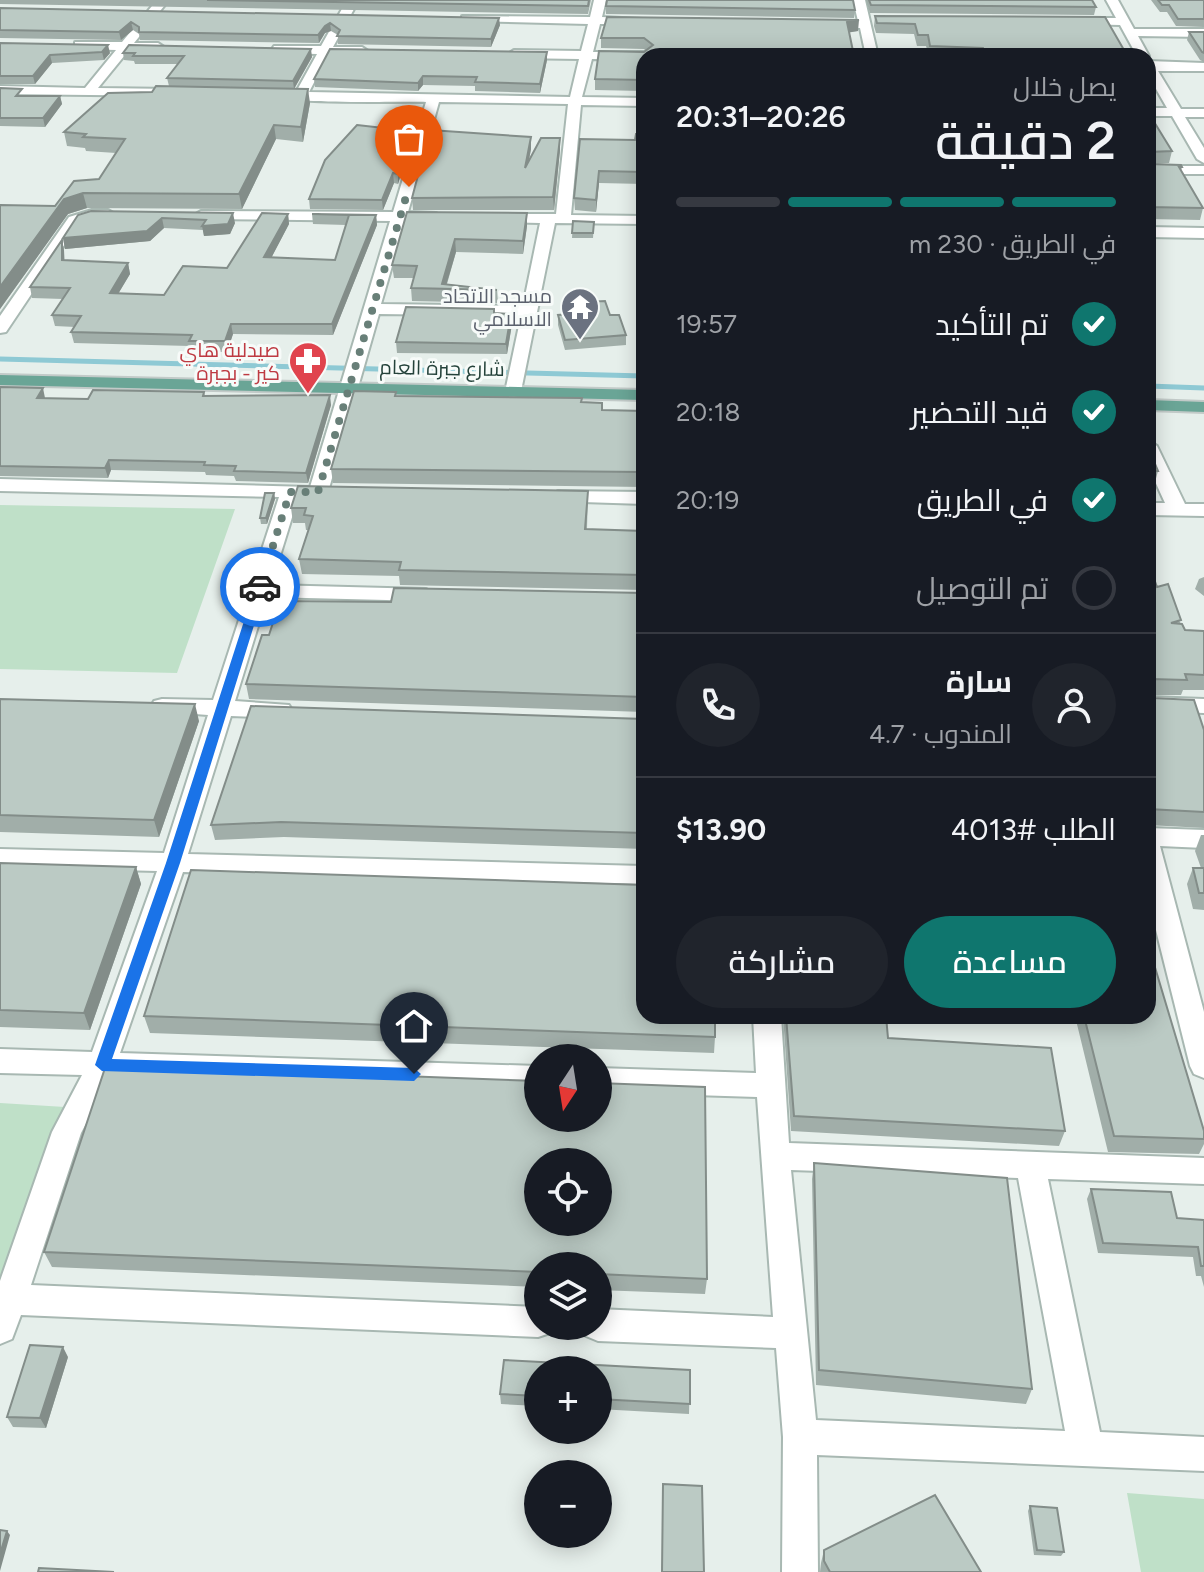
<!DOCTYPE html>
<html lang="ar">
<meta charset="utf-8">
<style>
body{margin:0;font-family:Figtree,Cairo,sans-serif;background:#20242c;color:#f1f3f6;direction:rtl;height:100vh;display:flex;flex-direction:column;font-size:30px;white-space:nowrap}
*{box-sizing:border-box;margin:0}
p{font-size:26px;color:#9ea1a6}
.icon{flex:none;width:44px;height:44px;fill:none;stroke:currentColor;stroke-width:2;stroke-linecap:round;stroke-linejoin:round}
.map{position:relative;flex:1;overflow:hidden;direction:ltr}
.side{position:absolute;left:636px;top:48px;width:520px;height:976px;display:flex;flex-direction:column;background:#171b24;border-radius:24px;box-shadow:0 4px 20px #0003;direction:rtl}
.side>*{flex:none}
.needle{width:52px;rotate:192deg}
.controls{position:absolute;left:524px;top:1044px;display:grid;gap:16px}
.controls a{display:grid;place-items:center;width:88px;height:88px;border-radius:50%;background:#171b24;box-shadow:0 4px 20px #0003;font-size:40px}
.pin{position:absolute;display:grid;place-items:center;width:68px;height:68px;color:#fff;margin:-82px -34px;border-radius:50% 50% 50% 0;rotate:-45deg;box-shadow:0 0 8px #0007}
.pin .icon{rotate:45deg}
.courier{position:absolute;display:grid;place-items:center;width:80px;height:80px;margin:-40px;border:6px solid #1a73e8;border-radius:50%;background:#fff;color:#222;box-shadow:0 2px 10px #0007}
.head em{font-style:normal;font-weight:600}
.head div{display:flex;flex-direction:column-reverse}
.head{display:flex;align-items:center;justify-content:space-between;height:136px;padding:0 40px}
h1{font-size:52px;font-weight:600;line-height:60px}
.bar{display:grid;grid-template-columns:repeat(4,1fr);gap:12px 8px;align-content:center;height:96px;padding:0 40px}
.bar i{height:10px;border-radius:6px;background:#363941}
.bar .active{background:#0f766e}
.bar p{grid-column:span 4}
.line{display:flex;align-items:center;gap:20px;padding:0 40px;border-top:2px solid #363941}
.line div{flex:1}
.round{display:grid;place-items:center;flex:none;width:84px;height:84px;border-radius:42px;background:#20242c}
ol{padding:0 40px;list-style:none}
li{display:flex;align-items:center;gap:24px;height:88px}
li p{margin-inline-start:auto}
li .icon{padding:8px;border-radius:50%;background:#0f766e;color:#fff;stroke-width:4}
li:last-child{color:#9ea1a6}
li i{width:44px;height:44px;border:4px solid #363941;border-radius:50%}
.action{display:flex;gap:16px;margin-top:auto;padding:16px 40px}
.action a{flex:1;height:92px;border-radius:48px;background:#0f766e;color:#fff;font-size:32px;font-weight:600;line-height:92px;text-align:center}
.action a+a{background:#20242c;color:#f1f3f6}
.map>svg:first-child{display:block}
</style>
<div class="map">
<svg width="1204" height="1572" viewBox="0 0 1204 1572">
<rect width="100%" height="100%" fill="#e6efeb"/>
<path fill="#bfe0c8" d="M0,505l235,4 -58,164 -177,-4z
M0,1103l65,4 -65,185z
M1127,1493l77,6v73h-63z"/>
<g fill="none" stroke-linecap="round" stroke-linejoin="round">
<path stroke="#8ec9d4" stroke-width="5" d="M0,359l644,17
M1148,386l56,2"/>
<g stroke="#a8b8b2" stroke-width="4">
<path id="minor" d="M157,0h12l-35,43h24l6,4 -6,4 -29,-1 -31,38 76,1 5,1v6l-179,-2v-8l85,2 31,-38 -37,-1 -4,-1v-6h47z
M347,0h12l-26,47h29l6,4 -6,4 -33,-1 -20,38 261,5 9,-38 -65,-1 -6,-4 6,-4 67,1 7,-27 -122,-3 -4,-1v-4l128,1 4,-17h12l-4,17 40,2v4l-4,1h-38l-7,28h51l6,4h-6v4l-52,-1 -10,38 62,1v8l-63,-1 -10,110 73,1v8l-89,-1 -35,173 -6,1 -9,-5 16,-76 -142,-2 -51,178 -10,6h-20l-27,87 155,4 10,6 -10,6 -159,-4 -32,104 54,4 3,5 -3,5 -8,3 -50,-2 -43,138 456,12v18l-461,-12 -63,181 418,13v24l-427,-14 -30,57 -50,152 507,22v19h15l-3,7 -12,4 -517,-22 -9,24 -12,5v-63l52,-149 30,-57 -82,-2v-24l92,3 65,-181 -157,-4v-18l164,4 44,-138 -54,-4 -3,-5 3,-5 8,-2 51,1 66,-203 -279,-6v-12l310,8 80,-266 -189,-2 -7,-4 7,-4 192,1 33,-110c-25,-1 -141,3 -154,-7l6,-4 18,1 21,-38 -39,-1 -6,-4 2,-3h47zM439,102l129,2 -12,110h-59l-7,4 7,4 43,1 -17,83 -142,-2 24,-83h31l7,-4 -7,-4 -28,-1z
M853,0h12l13,56h-12l-6,-28 -34,-1 -6,-3 6,-3h32z
M1106,0h12l16,29h70v8l-66,-1 11,20h-12l-17,-31 -43,-1 -6,-3 6,-3h39z
M1148,61l56,2v8h-46l23,38h23v8h-19l19,31v15l-7,-4 -25,-43h-24v-8h19l-19,-33z
M1148,166h56v8h-56z
M92,210h16l7,4 -2,3 -34,6 -73,109 -6,1v-17l69,-99z
M1148,227l56,1v10l-56,-1z
M1148,440l9,6 28,58h19v12l-56,-1v-12h17l-17,-37z
M558,491l86,1v12l-93,-3 -3,-4z
M1148,697l56,2v14l-56,-2z
M1148,828l56,2v18l-44,-2 44,166v66l-10,-4 -4,-8 -42,-168z
M753,1016h28l8,127 415,15v26l-156,-5 52,253 104,5v34l-387,-16 1,117h-36l1,-135 -7,-89 -178,-7 -12,-5 -4,-10h16v-17l175,8 -16,-220 -159,-5v-24l158,5zM791,1170l227,8 47,253 -249,-11z"/>
</g>
<g stroke="#c2cac8" stroke-width="4">
<path id="major" d="M0,375l644,15v10l-644,-15z
M1148,400l56,2v10l-56,-2z"/>
</g>
<use href="#minor" fill="#fff" fill-rule="evenodd"/>
<use href="#major" fill="#6aa596" fill-rule="evenodd"/>
</g>
<path fill="#a1aea9" fill-rule="evenodd" d="M0,0h591l-3,14 -588,-10z
M866,0h226l4,7 -2,8 -224,-2z
M1151,0h53v27l-28,-1 -9,-14h-7z
M606,6l249,4 -1,8 -248,-4z
M0,8l500,17 -9,22 -153,-3v-9l-7,-4 -6,2 -6,10 -179,-3 -1,-6 -6,-4 -12,10 -121,-2z
M875,16l249,34 -1,6h-194l-3,-10h-9l-3,-12 -38,-1 -2,-7z
M858,31l-214,25v35l-49,-1v-11l51,-28 -2,-2 -43,-1v-10z
M1189,32h15v30l-4,-2 -13,-20z
M0,43l110,10 -6,7 -52,3 -17,21h-35z
M123,53l189,4 -18,32 16,14 -7,39 -27,-3 -34,70 -155,-1 -19,6 -68,95v-104l55,1 44,-27 17,-26 -30,-2 -1,-3 -18,-2 -3,-14 88,-40 17,-6 -2,-8 11,-14h-43l-1,-3 -10,-1z
M547,60l-7,33 -65,-2v-5l-52,-1 -5,6 -103,-4 -1,-8z
M0,88l23,8h37l2,8 -17,23 -45,-1z
M1148,112l24,39 -3,12 -20,1 33,3 -1,4 22,37 -3,12 -52,-1z
M644,119v65l-45,-1 -3,29 -21,-2 -1,-12 6,-59 55,1 7,-6z
M411,131v10l-13,43 -4,-1 -11,27 -73,-1 -1,-10z
M531,137v12l-2,11 31,-10 -6,60h-141l-1,-12z
M91,211l144,12 -5,11 -26,2 -1,-6 -39,-2 -14,13 -85,8 -2,-11z
M407,212l120,1v13l-4,28 -67,-2 -9,32 50,6 1,13 -86,-2 -1,-13 3,-10h-20l-2,-13z
M288,214l1,10 -18,34 64,2 11,-35 -33,-1 -1,-10 64,1 1,10 -44,110 -100,-1 -6,18h-36l-1,-6 -116,-3 -3,-11 4,-5 -20,-1 -3,-11 11,-16 -31,-1 -2,-11 34,-37v10l64,3 2,11 -12,20 46,1 63,-27z
M573,221l21,1 -1,16h-21z
M568,303l42,12 16,20v10l-61,5 -7,-25v-10l10,-1z
M495,313l17,11 -5,30 -110,-1 -1,-11z
M0,387l45,11 43,1 116,-7 1,4 126,9 -23,78 -72,-2 -2,-5 -28,-1 -1,-3 -94,-2 -3,8 -108,-2z
M396,392v5l186,5 20,8 42,1v76l-311,-4 -2,-14z
M1148,433l2,19 8,19 -4,15h-6z
M588,491l-1,38 57,2v59l-244,-5 -1,-9 -97,-2 -3,-15 9,-29h-2l-1,-7h-12l-2,-15z
M274,493l1,6 -8,25h-6l-1,-6z
M1148,562l9,25 28,43 19,1v59h-21l-2,5h-31l3,3 51,32v98l-56,-3z
M1204,577v19l-9,-7 4,-10z
M644,593v119l-395,-13 -3,-15 23,-49 122,-33z
M0,699l199,22 -40,116 -159,-5z
M644,719v130l-360,-12 -69,3 -4,-15z
M1201,835h3v75l-11,-1 -6,-25 6,-16h8l-6,-17z
M0,863l136,4 5,17 -51,146 -90,-3z
M144,1016l571,21 -1,16 -564,-20z
M783,1016h103l2,22 177,93 -6,15 -268,-15z
M1075,1016h73l56,115v13l-5,10 -91,-2z
M106,1065l432,16v37h60v-35l107,4 2,192 -2,15 -107,-4v-24h-60v21l-486,-20 -8,-15zM538,1162h60v60h-60z
M814,1163l218,226 -6,15 -210,-19 -4,-206z
M1091,1189l86,29 27,2v67l-3,-11h-5l-3,-19 -95,-4 -11,-54z
M68,1357l-22,71 -33,-1 -6,-10z
M504,1360l186,10 -1,44 -91,-5v-39h-60v36l-37,-2 -1,-10z
M1030,1506l34,46 -3,4 -27,-1 -6,-44z
M824,1550l157,22h-161l1,-9z"/>
<path fill="#838d89" d="M499,18l1,7 -9,22v-8z
M859,20l-1,11 -12,2 1,-11z
M131,22l2,8 -12,10 -2,-8z
M330,23l1,8 -6,2 -6,10 -1,-8 7,-9z
M108,45l2,8 -6,7 -2,-8z
M311,49l1,8 -18,32 -1,-8z
M547,52v8l-7,33v-9z
M50,55l2,8 -17,21 -2,-8z
M423,76v9l-5,6v-8z
M308,89l2,14 -7,39 -2,-15z
M60,96l2,8 -17,23 -2,-9z
M274,125l2,14 -34,70 -3,-15z
M411,131v10l-13,43v-10z
M531,137v12l-6,31v-12z
M560,138v12l-6,60 -1,-13z
M599,171v12l-3,29v-12z
M393,173l1,10 -11,27 -1,-10z
M83,193l4,15 -19,6 -68,95v-22l64,-88z
M233,213l2,10 -5,11 -26,2 -2,-10z
M527,213v13l-4,28v-13z
M288,214l1,10 -23,44 -2,-11z
M376,215l1,10 -44,110 -1,-11z
M162,218l2,10 -14,13 -85,8 -2,-11z
M455,239l1,13 -11,37 -3,-5z
M62,240l2,10 1,21 -3,-11z
M128,263l2,11 -18,30 -2,-11z
M511,314l1,10 -5,30 -1,-10z
M231,324l2,10 -6,18 -2,-11z
M43,388l2,10h-8z
M330,395l1,10 -23,78 -2,-10z
M109,460l2,10 -3,8 -3,-10z
M274,493l1,6 -8,25 -1,-6z
M195,704l4,17 -40,116 -5,-17z
M136,867l5,17 -51,146 -6,-17z
M63,1347l5,10 -22,71 -6,-10z
M7,1531l3,4 -10,36v-17z"/>
<path fill="#bbcac4" stroke="#838d89" stroke-width="2" fill-rule="evenodd" d="M207,0h382l-1,6z
M607,0h246l2,10 -249,-4z
M869,0h223l4,7 -225,-2z
M1158,0h46v19h-26l-9,-14h-7z
M0,8l499,10 -8,21 -154,-3 3,-6 -10,-7 -5,3 -7,9 -179,-3v-5l-8,-5 -12,10 -119,-2z
M875,16l230,1 19,33h-21l7,6h-124l-3,-8 -53,-2 -2,-11h-10l-3,-11 -38,-1z
M607,17l252,3 -12,2 7,34h-210v24l-49,-1 4,-28 45,1 9,-7 -9,-7h-43z
M1189,32h15v21l-2,-1z
M0,43l108,2 -6,7 -52,3 -17,21h-33z
M129,45l182,4 -18,32 -126,-3 17,-22h-51l2,-3h-12z
M330,49l217,3 -7,32 -65,-2 2,-5 -54,-1 -5,7 -104,-4z
M156,86l152,3 -7,38 -27,-2 -35,69 -156,-1 -19,6 -64,88v-82l55,1 19,-25 25,-2 26,-40 -42,-2 3,-3 -22,-2 44,-39 44,-1z
M0,88l22,1 -6,7h44l-17,22h-43z
M1148,112l24,39 -23,1v12l32,1 1,2h-3l24,41 -55,-1z
M644,119v53l-45,-1 -3,29 -22,-2 6,-59 55,1 1,-6h6z
M357,125l54,6 -13,43 -5,-1 -11,27 -73,-1 16,-39z
M430,130l101,7 -6,31 16,-30h19l-7,59 -141,1z
M91,211l142,2 -5,11 -26,2 4,-6 -44,-2 -15,13 -84,7 15,-23z
M407,212l120,1 -4,28 -68,-2 -13,45 55,6 -86,-2 6,-22 -25,-1z
M262,213l26,1 -24,43 71,3 14,-45 -37,-1 64,1 -44,109h-101l-6,17h-36l3,-6 -121,-3 10,-16 -29,-1 18,-27 -40,-1 32,-47v20l66,3 -18,30 54,2 19,-29 44,2z
M573,221l21,1 -1,11h-21z
M605,301l5,14h9l7,20 -61,5 -7,-25 13,-1 -3,-11z
M406,307l88,2v4l17,1 -5,30 -110,-2z
M0,387l43,1 -6,10 51,1 5,-9 111,2 -1,4 127,-1 -24,78 -72,-2 2,-5 -32,-1 1,-3 -96,-2 -4,8 -105,-2z
M354,391l42,1 -1,4 187,2 -1,4 21,1v7l42,1v61l-313,-3z
M1148,433l2,19 8,19h-10z
M298,486l290,5 -3,38 59,2v44l-245,-5 2,-8 -102,-3 14,-43 -9,-1 2,-7h-15z
M265,493h9l-8,25h-6z
M1148,562l9,25 11,-3 13,36 -10,3 11,1 3,6 19,1v44l-19,-1 2,6 -36,-1 -1,16 3,3 41,2 10,30v82l-56,-3z
M394,588l250,5v104l-398,-13 16,-49h7l11,-34 111,1z
M0,699l195,5 -41,116 -154,-5z
M251,706l393,13v114l-363,-11 -70,3z
M0,863l136,4 -52,146 -84,-3z
M1193,868h11v25h-5z
M191,870l453,15v131h71v21l-571,-21z
M1148,944l56,187v8l-90,-3 -30,-120h64z
M786,1016h100l2,22 163,10 14,83 -271,-15z
M106,1065l432,16v37h60v-35l107,4 2,192 -109,-5v-8h-60v6l-494,-20zM538,1162h60v60h-60z
M814,1163l193,15 25,211 -213,-19z
M1091,1189l80,3 6,26 27,2v46h-3l-3,-19 -95,-4z
M30,1345l33,2 -23,71 -33,-1z
M504,1360l186,10v34l-92,-5v-29h-60v26l-38,-2z
M663,1484l39,2 2,86h-42z
M935,1495l46,77h-151l-6,-11v-11z
M1030,1506l27,2 7,44 -27,-2z
M0,1530l7,1 -7,23z
M39,1568l75,4h-76z"/>
<path fill="#1a73e8" d="M260,583l6,4 -86,276 -68,196 302,9 7,6 -7,7 -312,-10 -7,-6 71,-202 89,-276z"/>
<g fill="none" stroke-linecap="round" stroke-linejoin="round">
<path stroke="#687f78" stroke-width="8" stroke-dasharray="0 14.4" d="M260,587l30,-95h28l91,-305"/>
</g>
<defs>
<g id="temple-pin" transform="scale(2)"><path d="M0 17L-7.5 6A9.5 9.5 0 1 1 7.5 6Z" fill="#6b7280" stroke="#f7fbf9"/><path d="M0-6L5-2H3V0L6.5 2.5H4V6H1.5V3h-3V6H-4V2.5H-6.5L-3 0V-2H-5Z" fill="#fff"/></g>
<g id="pharmacy-pin" transform="scale(2)"><path d="M0 17L-7.5 6A9.5 9.5 0 1 1 7.5 6Z" fill="#e0444e" stroke="#f7fbf9"/><path d="M-2-6h4v4h4v4h-4v4h-4v-4h-4v-4h4Z" fill="#fff"/></g>
</defs>
<g fill-rule="evenodd">
<use href="#temple-pin" x="580" y="307"/>
<use href="#pharmacy-pin" x="308" y="361"/>
</g>
<g text-anchor="middle" stroke-width="6" stroke-linejoin="round" paint-order="stroke">
<g font-size="20" fill="#5b616d" stroke="#f7fbf9" text-anchor="end">
<text x="552" y="303">مسجد الاتحاد<tspan x="552" dy="23">الاسلامي</tspan></text>
</g>
<g font-size="20" fill="#be3a42" stroke="#f7fbf9" text-anchor="end">
<text x="280" y="357">صيدلية هاي<tspan x="280" dy="23">كير - بجبرة</tspan></text>
</g>
<g font-size="20" fill="#24423a" stroke="#f7fbf9">
<text transform="translate(442 368) rotate(1)" y="7">شارع جبرة العام</text>
</g>
</g>
</svg>
<div class="controls">
<a><svg class="needle" viewBox="-14 -14 28 28"><path d="M0-13l5 13h-10z" fill="#e53935"/><path d="M0 13l5-13h-10z" fill="#9ea1a6"/></svg></a>
<a><svg class="icon" aria-label="locate" viewBox="0 0 24 24"><circle cx="12" cy="12" r="6"/><path d="M12 2v4M12 18v4M2 12h4M18 12h4"/></svg></a>
<a><svg class="icon" aria-label="layers" viewBox="0 0 24 24"><path d="M12 4l9 5-9 5-9-5zM3 14l9 5 9-5"/></svg></a>
<a>+</a>
<a>−</a>
</div>
<div class="pin" style="left:409px;top:187px;background:#ea580c"><svg class="icon" aria-label="bag" viewBox="0 0 24 24"><path d="M5 8h14l-1 12H6zM9 8a3 3 0 0 1 6 0"/></svg></div>
<div class="pin" style="left:414px;top:1074px;background:#1f2937"><svg class="icon" aria-label="home" viewBox="0 0 24 24"><path d="M3 11l9-7 9 7M6 9v11h12V9"/></svg></div>
<div class="courier" style="left:260px;top:587px"><svg class="icon" aria-label="car" viewBox="0 0 24 24"><path d="M5 17H2v-5l4-1 3-4h7l3 4 3 1v5h-3M9 17h6M6 11h13"/><circle cx="7" cy="17" r="2"/><circle cx="17" cy="17" r="2"/></svg></div>
<section class="side">
<div class="head"><div><h1>2 دقيقة</h1><p>يصل خلال</p></div><em>20:26–20:31</em></div>
<div class="bar"><i class="active"></i><i class="active"></i><i class="active"></i><i></i><p>في الطريق · 230 m</p></div>
<ol>
<li><svg class="icon" aria-label="check" viewBox="0 0 24 24"><path d="M5 12l5 5 9-10"/></svg>تم التأكيد<p>19:57</p></li>
<li><svg class="icon" aria-label="check" viewBox="0 0 24 24"><path d="M5 12l5 5 9-10"/></svg>قيد التحضير<p>20:18</p></li>
<li><svg class="icon" aria-label="check" viewBox="0 0 24 24"><path d="M5 12l5 5 9-10"/></svg>في الطريق<p>20:19</p></li>
<li><i></i>تم التوصيل</li>
</ol>
<div class="line" style="height:144px"><a class="round"><svg class="icon" aria-label="person" viewBox="0 0 24 24"><circle cx="12" cy="8" r="4"/><path d="M4 21q1-7 8-7t8 7"/></svg></a><div><b>سارة</b><p>المندوب · 4.7</p></div><a class="round"><svg class="icon" aria-label="phone" viewBox="0 0 24 24"><path d="M5 4h4l2 5-3 2q2 4 5 5l2-3 5 2v4C11 20 4 13 5 4z"/></svg></a></div>
<div class="line" style="height:104px"><div>الطلب #4013</div><b>$13.90</b></div>
<div class="action"><a>مساعدة</a><a>مشاركة</a></div>
</section>
</div>
